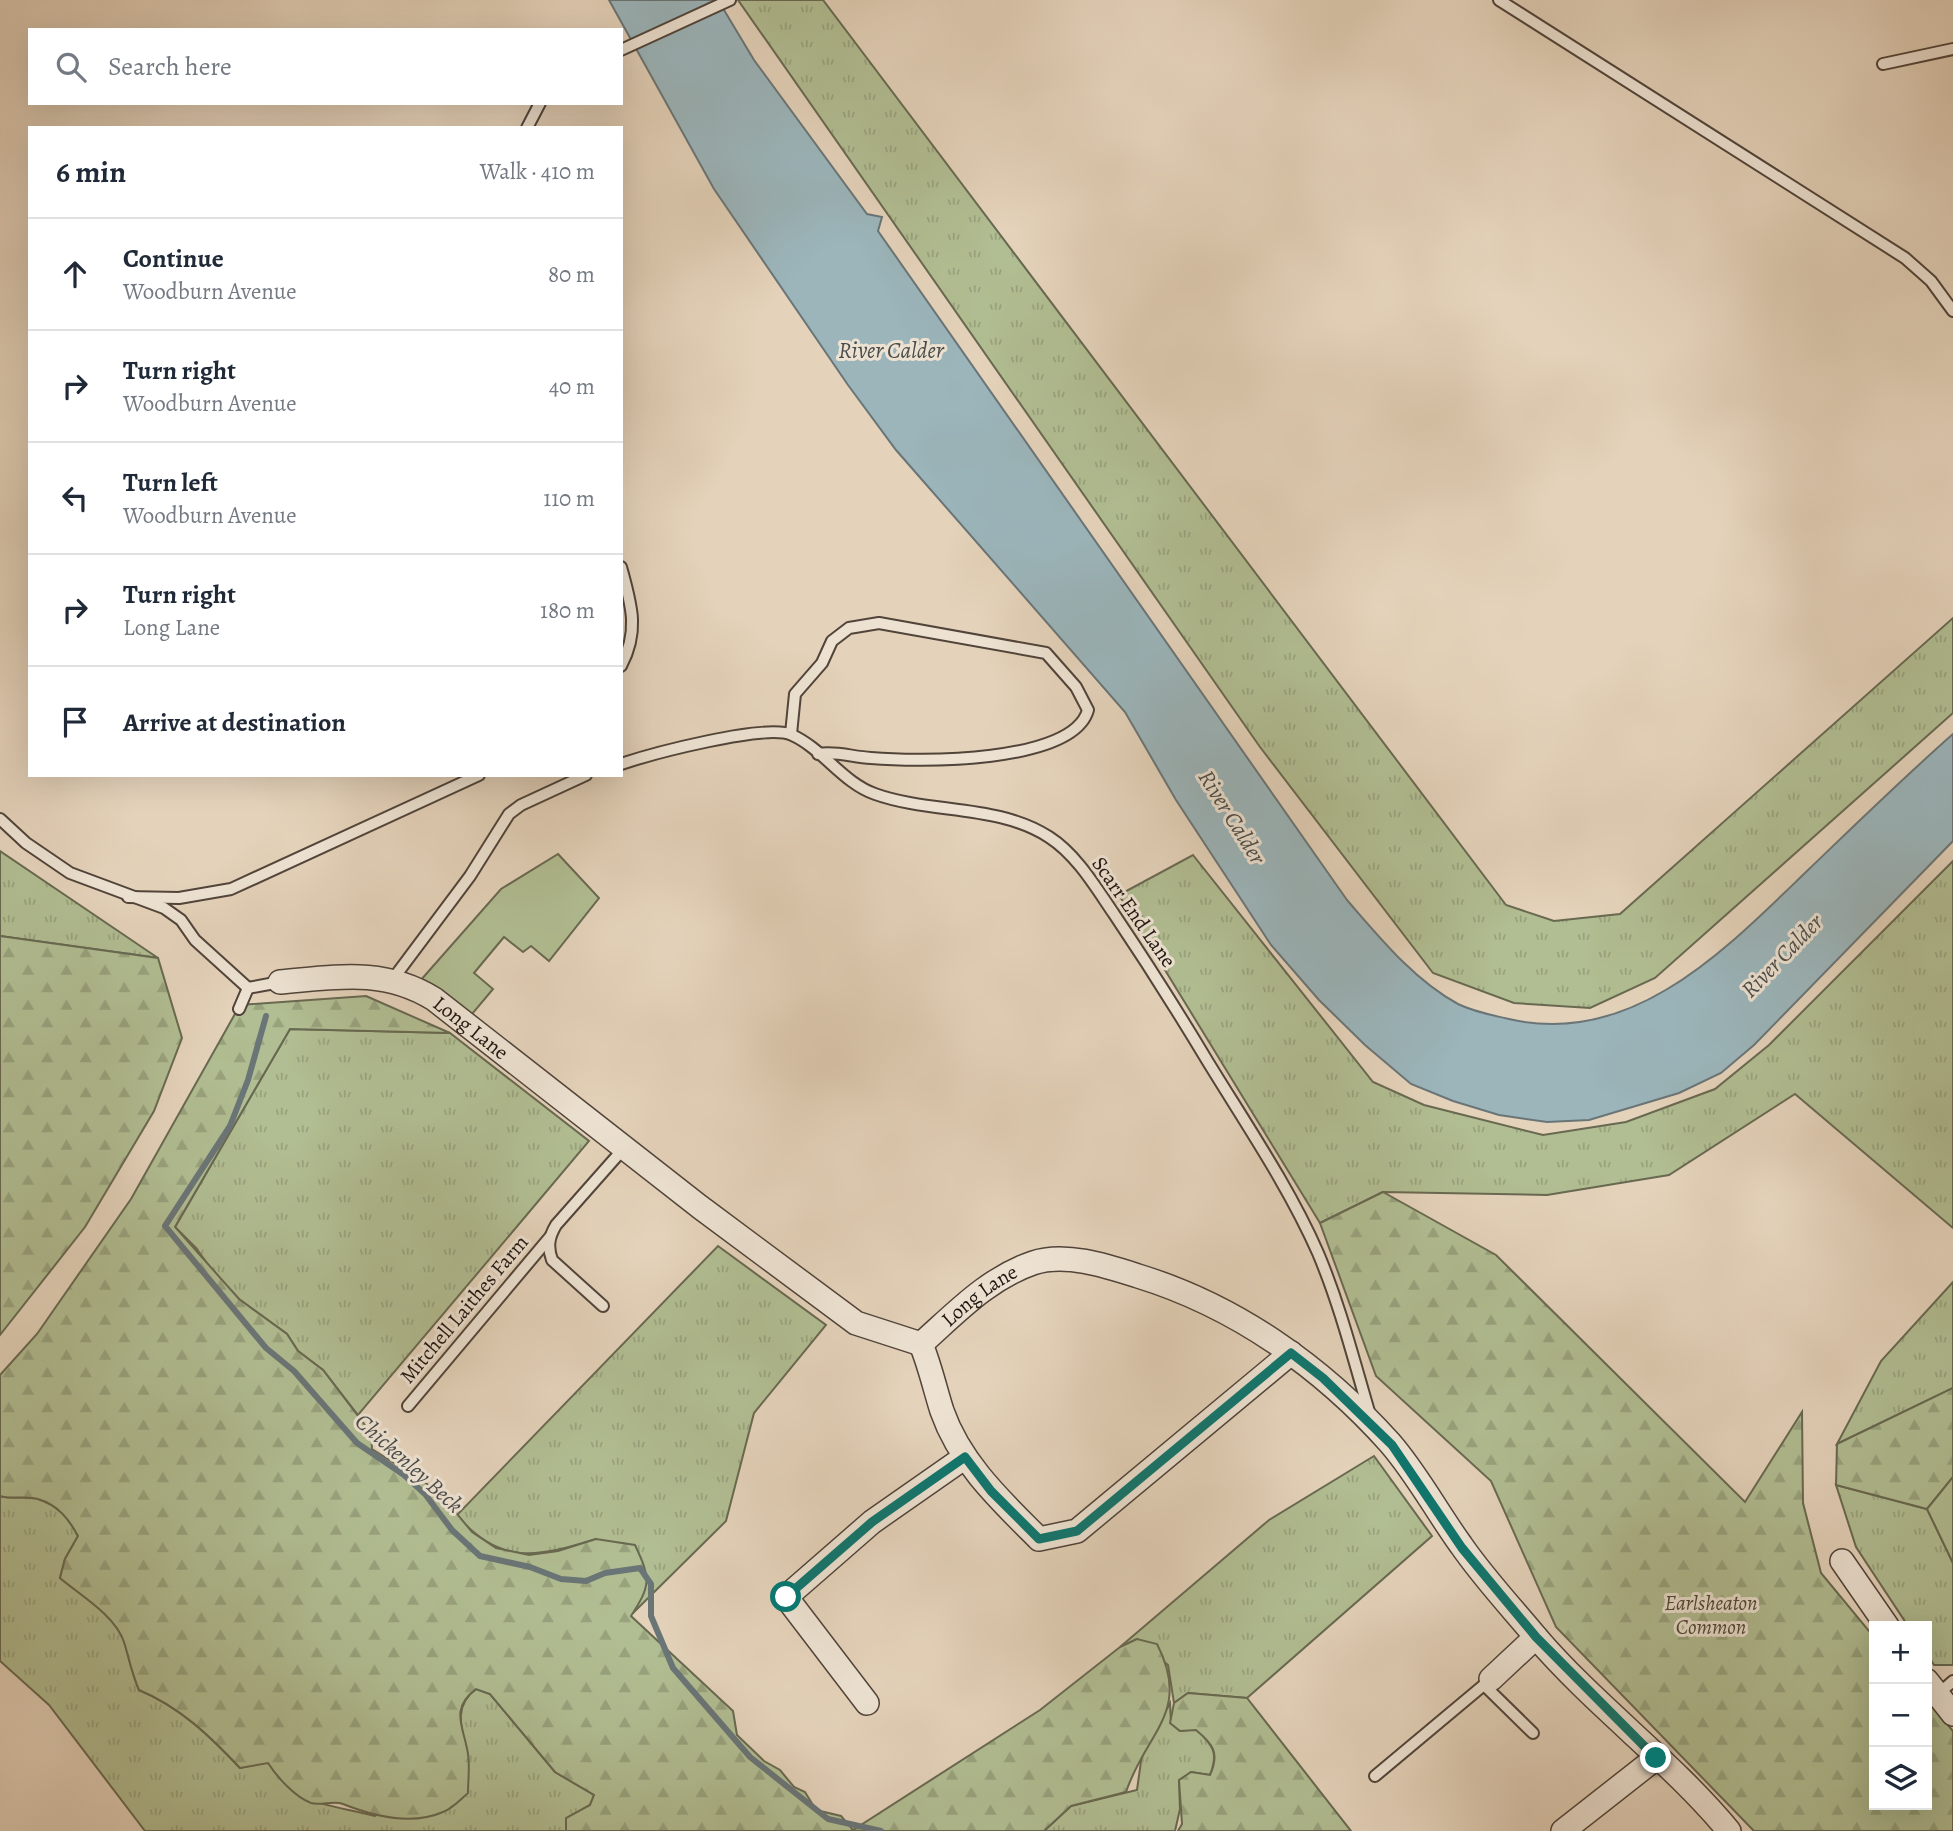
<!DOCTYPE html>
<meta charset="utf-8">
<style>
:root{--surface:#fff;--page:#f2f2f3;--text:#1f2937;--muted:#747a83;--line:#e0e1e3}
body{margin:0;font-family:Alegreya,serif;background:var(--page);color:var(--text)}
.controls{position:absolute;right:21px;bottom:21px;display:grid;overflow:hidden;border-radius:0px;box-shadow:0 7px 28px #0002}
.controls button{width:63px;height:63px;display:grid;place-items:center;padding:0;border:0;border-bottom:2px solid var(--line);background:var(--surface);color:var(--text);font:35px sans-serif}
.stop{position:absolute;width:21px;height:21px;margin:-16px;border:5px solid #0f766e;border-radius:50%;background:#fff}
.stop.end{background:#0f766e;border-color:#fff;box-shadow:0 2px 7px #0008}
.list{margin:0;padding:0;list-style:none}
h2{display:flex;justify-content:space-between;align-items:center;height:91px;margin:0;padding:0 28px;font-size:30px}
h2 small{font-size:23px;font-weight:400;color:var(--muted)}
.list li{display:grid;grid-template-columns:46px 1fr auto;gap:21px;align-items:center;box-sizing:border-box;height:112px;padding:0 28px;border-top:2px solid var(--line)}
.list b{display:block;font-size:26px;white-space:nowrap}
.list p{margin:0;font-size:23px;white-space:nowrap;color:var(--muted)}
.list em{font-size:23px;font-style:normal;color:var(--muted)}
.icon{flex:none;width:38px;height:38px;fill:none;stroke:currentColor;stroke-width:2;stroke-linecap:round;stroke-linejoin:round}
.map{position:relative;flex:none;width:1953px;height:1831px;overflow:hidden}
.search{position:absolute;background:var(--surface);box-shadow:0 7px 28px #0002;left:28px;top:28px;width:595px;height:77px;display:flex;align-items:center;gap:18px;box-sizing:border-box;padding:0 24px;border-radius:0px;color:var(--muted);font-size:26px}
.panel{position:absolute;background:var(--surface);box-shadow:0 7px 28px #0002;left:28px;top:126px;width:595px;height:651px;border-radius:0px}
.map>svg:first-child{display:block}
</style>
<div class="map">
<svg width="1953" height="1831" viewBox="0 0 1953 1831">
<defs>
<pattern id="grass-tufts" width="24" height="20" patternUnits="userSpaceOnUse" patternTransform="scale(1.75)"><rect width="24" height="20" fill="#b1bd92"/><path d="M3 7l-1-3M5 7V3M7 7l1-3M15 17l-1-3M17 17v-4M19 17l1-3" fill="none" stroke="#98a27d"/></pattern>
<pattern id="forest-firs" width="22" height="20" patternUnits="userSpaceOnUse" patternTransform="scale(1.75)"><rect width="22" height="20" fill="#b1bd92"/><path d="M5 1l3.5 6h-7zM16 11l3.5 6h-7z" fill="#98a27d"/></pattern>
</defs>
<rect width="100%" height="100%" fill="#e4d2ba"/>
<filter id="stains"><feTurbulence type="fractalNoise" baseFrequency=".00286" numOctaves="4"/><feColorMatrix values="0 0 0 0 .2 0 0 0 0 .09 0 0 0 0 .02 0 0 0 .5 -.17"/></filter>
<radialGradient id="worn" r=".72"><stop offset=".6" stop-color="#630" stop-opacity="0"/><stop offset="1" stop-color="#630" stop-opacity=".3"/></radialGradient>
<!-- grass -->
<g fill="url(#grass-tufts)" stroke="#686951" stroke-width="2">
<path d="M738,0h85l683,905 48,16 66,-7 333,-296v95l-298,265 -65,30 -76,-5 -81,-30 -173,-226z"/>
<path d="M0,851l158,107 -158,-22z"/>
<path d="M1193,855l180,227 51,23 119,30 83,-13 89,-33 54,-44 184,-184v367l-158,-134 -126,81 -122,20 -164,-3 -63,31 -201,-328z"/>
<path d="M290,1029l160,4 139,108 -231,274 -35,-45 -25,-19 -11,-17 -48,-35 -25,-26 -18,-25 -21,-21z"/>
<path d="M718,1246l108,79 -72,88 -28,108 -95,94 -35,-76c-57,18 -97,27 -139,-24z"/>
<path d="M1953,1282v106l-116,56 44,-83z"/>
<path d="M1374,1456l58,80 -185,162 -59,-5 -14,10 -6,-38 -31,-26 -17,8 149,-127z"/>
<path d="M1836,1485l91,24 26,54v102h-19l-7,-11v-28h-19l-52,-79z"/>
<path d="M0,1496c13,4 26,-1 38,3 20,6 31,20 40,37l-13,23 -5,19c20,17 55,37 64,63 5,17 8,33 15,49 41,17 71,46 101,78l28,-6c28,45 62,42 107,54l93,-61c-6,-25 -16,-48 8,-66l14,5 65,78 39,23 -4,10 -23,13 -1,13h-421l-96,-126 -49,-44z"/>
<path d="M1170,1703l1,20 9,8 16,-2c17,16 23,24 14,46l-19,-3 -12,9 1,28 -5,22h-131l27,-25 66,-16 5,-36z"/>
</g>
<!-- forest -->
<g fill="url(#forest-firs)" stroke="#686951" stroke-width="2">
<path d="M0,936l158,22 24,80 -28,73 -69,116 -85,108z"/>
<path d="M366,996l84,37 -160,-4 -115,198 64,72 48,35 11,17 25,19 48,63 1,16 66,42 34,41 24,16 33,7 29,-4 38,-12 39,6c16,34 16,40 -4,71l102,95 4,24 27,26 16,9 14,17 11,5 11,18 25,6 12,14 187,-120 80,-63 17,-8 20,5c35,68 -11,88 -31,148l-55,14 -27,25h-478v-13l24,-13 4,-10 -39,-23 -65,-78 -14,-5c-27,20 -12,38 -8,65 2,12 0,26 0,39 -7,6 -16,16 -25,19 -32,14 -70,4 -100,-8 -9,-4 -22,2 -32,-1 -16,-6 -34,-26 -43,-40l-28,5c-30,-32 -60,-61 -101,-78 -7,-16 -10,-32 -15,-48 -9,-27 -44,-47 -64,-64l5,-19 13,-23c-9,-17 -20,-31 -40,-37 -12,-4 -25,1 -38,-3v-121l37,-41 94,-135 109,-194z"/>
<path d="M1383,1192l113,63 249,247 57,-90 1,91 18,70 53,64v168h53v-105l26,31v100h-199l-198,-204 -65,-146 -115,-105 -56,-153z"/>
<path d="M1953,1388v89l-26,32 -91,-24 1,-41z"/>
<path d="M1188,1693l59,5 104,133h-173l4,-7 -3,-44 12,-8 19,3c10,-22 3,-31 -14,-45l-16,1 -10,-8 4,-20z"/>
</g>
<!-- green -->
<g fill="#b1bd92" stroke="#686951" stroke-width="2">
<path d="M558,854l41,44 -50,63 -18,-15 -8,6 -19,-15 -30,36 19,16 -26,31 -47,-39 81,-92z"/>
<path d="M1953,1477v86l-26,-54z"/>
</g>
<!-- water -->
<path fill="#9bb5bb" stroke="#6a7577" stroke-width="2" d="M609,0h109l36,60 113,154 15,3 -4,14 469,669c33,38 67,80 111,104 16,8 34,11 51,15 123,29 217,-70 298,-148 48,-46 96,-93 146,-137v107l-199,204 -33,28 -42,20 -90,27 -42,2 -48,-7 -46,-14 -42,-17 -46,-39 -46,-45 -48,-55 -95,-145 -51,-88 -229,-262 -48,-65 -134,-196z"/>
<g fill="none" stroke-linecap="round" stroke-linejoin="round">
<!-- stream -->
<path stroke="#6a7577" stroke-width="6" d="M266,1016l-18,64 -18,46 -65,100 101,122 28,23 63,72 47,32 21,19 27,36 28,26 50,11 31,12 25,2 19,-8 35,-5 11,16v32l22,52 77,89 78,62 53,12"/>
<!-- lane casing -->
<g stroke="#51443a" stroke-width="14">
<g id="lane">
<path d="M1499,0l406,258 26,23 22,30"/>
<path d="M621,50l109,-50"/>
<path d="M1883,64l70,-15"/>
<path d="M527,128l13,-25"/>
<path d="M621,567c10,37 19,63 0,99"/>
<path d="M791,734l4,-40 27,-31 10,-22 17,-13 30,-5 167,30 30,34 12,23c-15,54 -171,52 -217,48 -19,-1 -34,-7 -53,-4"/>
<path d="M621,764c30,-10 145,-41 171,-29 31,14 51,48 83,59 56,20 123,10 174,43 28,18 47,51 65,77 33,49 64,98 94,148 38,62 81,125 110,191 22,52 36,108 52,162"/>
<path d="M0,819l26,24 44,30 94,35 17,12 14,20 53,48"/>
<path d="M128,897l51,1 52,-9 248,-114"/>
<path d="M393,979l77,-103 39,-62 12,-9 65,-30"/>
<path d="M239,1009l9,-21 32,-6"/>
<path d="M603,1306l-51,-46c-5,-14 -3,-23 4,-35l69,-78"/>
<path d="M408,1406l142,-169"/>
<path d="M1484,1685l49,48"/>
<path d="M1937,1695l16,-14"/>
<path d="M1375,1776l116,-97"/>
</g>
</g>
<!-- street casing -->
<g stroke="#51443a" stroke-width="26">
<g id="street">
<path id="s1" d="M280,982c57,-5 104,-14 154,17l266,208 156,116 65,21c35,-31 66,-65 112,-81 32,-11 74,3 105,13 98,30 184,91 252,167 27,31 47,69 71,102 22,32 50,62 75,92 59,69 135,124 193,194"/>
<path d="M921,1344c9,22 14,45 21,67 18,52 59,90 97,128l38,-8 214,-178"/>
<path d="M1842,1561l45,65"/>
<path d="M1491,1679l45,-42"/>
<path d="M1927,1681l26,33"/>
<path d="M867,1703l-81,-106 86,-75 93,-65"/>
<path d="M1563,1831l93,-73"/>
</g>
</g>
<!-- lane -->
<use href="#lane" stroke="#ede2d2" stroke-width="10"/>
<!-- street -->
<use href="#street" stroke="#ede2d2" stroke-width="23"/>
</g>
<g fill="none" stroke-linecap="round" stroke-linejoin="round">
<!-- route -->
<path stroke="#0f766e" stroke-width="9" d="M786,1597l86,-75 93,-65 26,34 48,48 38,-8 214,-178 32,25 69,67 70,103 74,89 120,121"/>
</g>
<g text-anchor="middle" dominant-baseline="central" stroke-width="6" stroke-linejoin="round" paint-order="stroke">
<!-- street labels -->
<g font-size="21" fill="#201510" stroke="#ede2d2">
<text transform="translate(1134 912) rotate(55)">Scarr End Lane</text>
<text stroke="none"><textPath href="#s1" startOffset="205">Long Lane</textPath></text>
<text stroke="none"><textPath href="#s1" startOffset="835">Long Lane</textPath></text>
<text transform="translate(464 1309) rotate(-50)">Mitchell Laithes Farm</text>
</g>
<!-- park labels -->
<g font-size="21" font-style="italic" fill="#4c4737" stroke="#ede2d2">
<text x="1711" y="1603">Earlsheaton<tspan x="1711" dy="24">Common</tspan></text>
</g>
<!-- water labels -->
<g font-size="23" font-style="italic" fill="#4b4d4c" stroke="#ede2d2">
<text x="891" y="350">River Calder</text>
<text transform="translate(1232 817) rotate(58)">River Calder</text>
<text transform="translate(1782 956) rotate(-46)">River Calder</text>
<text transform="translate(409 1463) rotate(42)">Chickenley Beck</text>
</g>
</g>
<rect width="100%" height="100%" filter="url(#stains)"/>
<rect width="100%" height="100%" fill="url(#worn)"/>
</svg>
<div class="controls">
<button>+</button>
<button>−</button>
<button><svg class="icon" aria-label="layers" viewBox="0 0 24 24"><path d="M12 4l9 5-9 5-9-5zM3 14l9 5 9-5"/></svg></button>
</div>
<div class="stop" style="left:786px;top:1597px"></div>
<div class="stop end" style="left:1656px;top:1758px"></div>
<div class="search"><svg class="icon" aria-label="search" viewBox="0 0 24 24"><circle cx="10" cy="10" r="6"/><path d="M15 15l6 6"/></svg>Search here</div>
<section class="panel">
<h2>6 min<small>Walk · 410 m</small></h2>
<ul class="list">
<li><svg class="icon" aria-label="ahead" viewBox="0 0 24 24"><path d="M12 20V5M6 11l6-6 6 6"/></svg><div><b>Continue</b><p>Woodburn Avenue</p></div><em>80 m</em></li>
<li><svg class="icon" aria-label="right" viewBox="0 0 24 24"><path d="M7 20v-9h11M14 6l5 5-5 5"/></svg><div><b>Turn right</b><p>Woodburn Avenue</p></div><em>40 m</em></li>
<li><svg class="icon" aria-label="left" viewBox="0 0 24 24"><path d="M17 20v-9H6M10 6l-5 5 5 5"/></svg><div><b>Turn left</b><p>Woodburn Avenue</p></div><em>110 m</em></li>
<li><svg class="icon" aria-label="right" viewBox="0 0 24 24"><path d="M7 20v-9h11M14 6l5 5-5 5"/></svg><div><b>Turn right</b><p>Long Lane</p></div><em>180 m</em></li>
<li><svg class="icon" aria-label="arrive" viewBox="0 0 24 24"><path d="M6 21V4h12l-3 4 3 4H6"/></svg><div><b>Arrive at destination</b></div></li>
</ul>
</section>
</div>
